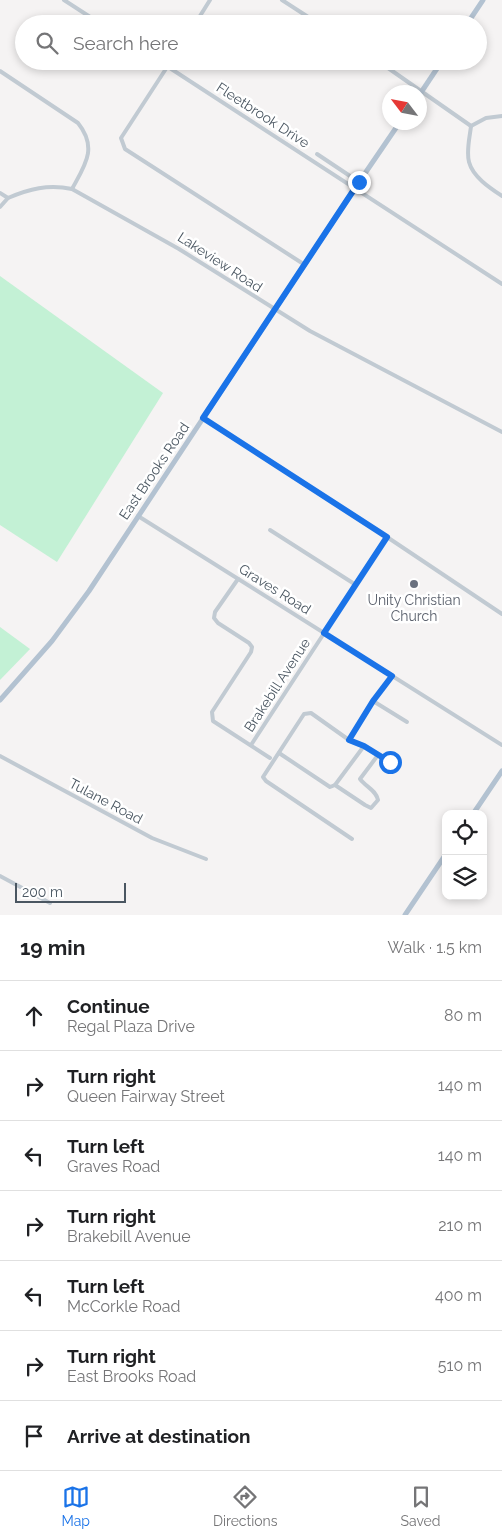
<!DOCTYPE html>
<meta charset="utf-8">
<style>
:root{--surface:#fff;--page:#f2f2f2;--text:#202124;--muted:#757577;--line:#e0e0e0;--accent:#1a73e8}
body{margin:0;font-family:Raleway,sans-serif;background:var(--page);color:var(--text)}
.controls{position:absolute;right:15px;bottom:15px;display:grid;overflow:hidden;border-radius:10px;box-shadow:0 2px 8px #0003}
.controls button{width:45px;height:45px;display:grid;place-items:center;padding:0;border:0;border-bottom:1px solid var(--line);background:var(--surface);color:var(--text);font:25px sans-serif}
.compass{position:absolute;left:382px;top:85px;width:45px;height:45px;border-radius:50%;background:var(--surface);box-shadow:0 2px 8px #0003;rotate:302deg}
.scale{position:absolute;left:15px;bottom:12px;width:111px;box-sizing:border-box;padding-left:5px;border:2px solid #4a5661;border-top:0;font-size:14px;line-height:18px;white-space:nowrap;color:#4a5661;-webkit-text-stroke:4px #fff;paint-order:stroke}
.stop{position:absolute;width:15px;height:15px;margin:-11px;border:4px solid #1a73e8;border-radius:50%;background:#fff}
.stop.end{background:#1a73e8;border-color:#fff;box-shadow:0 1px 5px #0008}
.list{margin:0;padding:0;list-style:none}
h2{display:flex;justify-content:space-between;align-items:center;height:65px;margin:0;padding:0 20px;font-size:21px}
h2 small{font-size:16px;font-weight:400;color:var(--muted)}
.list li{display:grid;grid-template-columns:32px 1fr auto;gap:15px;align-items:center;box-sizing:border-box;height:70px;padding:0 20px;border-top:1px solid var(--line)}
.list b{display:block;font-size:19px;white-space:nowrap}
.list p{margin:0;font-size:16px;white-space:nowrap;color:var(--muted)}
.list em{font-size:16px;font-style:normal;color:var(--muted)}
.icon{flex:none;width:28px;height:28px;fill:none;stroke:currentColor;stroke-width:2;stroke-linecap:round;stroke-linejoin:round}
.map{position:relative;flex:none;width:502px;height:915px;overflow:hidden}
.search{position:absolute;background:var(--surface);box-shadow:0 2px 8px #0003;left:15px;right:15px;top:15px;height:55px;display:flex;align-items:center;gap:12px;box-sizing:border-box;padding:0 18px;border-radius:28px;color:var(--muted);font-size:19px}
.sheet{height:555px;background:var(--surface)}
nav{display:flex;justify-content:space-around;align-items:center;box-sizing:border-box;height:70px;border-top:1px solid var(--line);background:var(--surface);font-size:14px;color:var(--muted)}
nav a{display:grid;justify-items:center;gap:2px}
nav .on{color:var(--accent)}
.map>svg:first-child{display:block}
</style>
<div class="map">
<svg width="502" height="915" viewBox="0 0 502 915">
<rect width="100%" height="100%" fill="#f5f3f3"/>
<!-- green -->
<g fill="#c3f1d5">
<path d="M0,276l163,117 -106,169 -57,-37z"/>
<path d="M0,627l30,22 -30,31z"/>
</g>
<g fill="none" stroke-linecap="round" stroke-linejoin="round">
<!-- minor -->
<g stroke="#c1cad2" stroke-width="4">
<path d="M64,0l37,24"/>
<path d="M282,0l37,24"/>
<path d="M195,24l15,-24"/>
<path d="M159,61l343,223"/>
<path d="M171,61l-50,77 4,11 180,116"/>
<path d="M378,61l93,65"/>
<path d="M0,71l78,52c20,25 7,42 -6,66"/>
<path d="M471,126c-1,10 -5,25 -2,36 4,15 21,26 33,34"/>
<path d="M471,126l15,-8 16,-2"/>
<path d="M317,154l42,28"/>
<path d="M0,193l8,5c21,-9 40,-14 64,-9l107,60 131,82 192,101"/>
<path d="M0,207l8,-9"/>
<path d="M203,418l184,119 115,77"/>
<path d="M138,516l364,229"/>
<path d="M270,530l86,55"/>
<path d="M238,579l-23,33 -1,6 4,5 31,20 3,4 -1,5 -39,60 1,9 57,37"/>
<path d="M373,701l34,21"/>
<path d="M349,740l24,-39 19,-25"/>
<path d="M251,745l136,-208"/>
<path d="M279,753l51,34 5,-2 30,20 6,3 7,-8c-2,-10 -12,-13 -18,-21l18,-24"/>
<path d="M0,756l152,82 54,21"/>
<path d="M335,785l29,-39"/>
<path d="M352,839l-86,-58 -3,-4 41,-63 7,-1 38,27 15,6 26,16"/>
<path d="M0,876l50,27"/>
</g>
<!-- major -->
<g stroke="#b3c2d1" stroke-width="5">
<path d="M467,24l16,-24"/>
<path d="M420,94l22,-33"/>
<path d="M0,700l52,-59 37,-50 266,-403 45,-66"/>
<path d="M473,814l29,-43"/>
<path d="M405,915l41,-61"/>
</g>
</g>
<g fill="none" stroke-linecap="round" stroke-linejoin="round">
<!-- route -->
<path stroke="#1a73e8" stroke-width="6" d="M359,182l-156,236 184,119 -63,96 68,43 -19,25 -24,39 15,6 26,16"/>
</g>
<!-- markers -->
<circle fill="#6b7280" stroke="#fff" stroke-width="2" cx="414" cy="584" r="5"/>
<g text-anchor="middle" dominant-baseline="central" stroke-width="5" stroke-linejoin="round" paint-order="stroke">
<!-- street labels -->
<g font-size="14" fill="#4a5661" stroke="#fff">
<text transform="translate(263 115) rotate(33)">Fleetbrook Drive</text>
<text transform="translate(220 262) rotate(33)">Lakeview Road</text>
<text transform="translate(154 471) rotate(-56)">East Brooks Road</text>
<text transform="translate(275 589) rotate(32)">Graves Road</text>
<text transform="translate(277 685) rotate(-57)">Brakebill Avenue</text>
<text transform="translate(106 801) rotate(28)">Tulane Road</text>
</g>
<!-- worship labels -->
<g font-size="14" fill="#5b616d" stroke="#fff">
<text x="414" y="600">Unity Christian<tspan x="414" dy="16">Church</tspan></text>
</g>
</g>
</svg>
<div class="controls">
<button><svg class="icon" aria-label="locate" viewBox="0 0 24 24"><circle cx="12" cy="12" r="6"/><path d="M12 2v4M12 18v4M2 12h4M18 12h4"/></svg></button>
<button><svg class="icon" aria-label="layers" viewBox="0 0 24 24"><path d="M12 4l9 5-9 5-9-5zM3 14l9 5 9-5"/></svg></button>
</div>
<svg class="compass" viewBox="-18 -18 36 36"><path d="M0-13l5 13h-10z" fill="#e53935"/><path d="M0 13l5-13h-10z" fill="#757577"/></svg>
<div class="scale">200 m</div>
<div class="stop" style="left:390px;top:762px"></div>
<div class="stop end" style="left:359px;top:182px"></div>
<div class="search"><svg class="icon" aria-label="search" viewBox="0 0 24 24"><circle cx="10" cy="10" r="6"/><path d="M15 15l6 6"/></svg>Search here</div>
</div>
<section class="sheet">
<h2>19 min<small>Walk · 1.5 km</small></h2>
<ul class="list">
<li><svg class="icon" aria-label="ahead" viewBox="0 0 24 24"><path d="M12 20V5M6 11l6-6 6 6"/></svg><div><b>Continue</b><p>Regal Plaza Drive</p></div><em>80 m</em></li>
<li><svg class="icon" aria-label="right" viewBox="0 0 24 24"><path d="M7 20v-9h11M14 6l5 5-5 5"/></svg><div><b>Turn right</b><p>Queen Fairway Street</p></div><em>140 m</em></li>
<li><svg class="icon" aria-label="left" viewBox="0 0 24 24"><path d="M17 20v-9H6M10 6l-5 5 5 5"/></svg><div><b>Turn left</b><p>Graves Road</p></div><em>140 m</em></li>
<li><svg class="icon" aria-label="right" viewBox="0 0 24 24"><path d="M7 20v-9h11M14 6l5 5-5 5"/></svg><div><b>Turn right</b><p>Brakebill Avenue</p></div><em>210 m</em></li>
<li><svg class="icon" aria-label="left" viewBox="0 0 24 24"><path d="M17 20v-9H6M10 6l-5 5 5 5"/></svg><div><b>Turn left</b><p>McCorkle Road</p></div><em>400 m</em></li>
<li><svg class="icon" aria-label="right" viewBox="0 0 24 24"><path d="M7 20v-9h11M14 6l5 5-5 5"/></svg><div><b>Turn right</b><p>East Brooks Road</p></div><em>510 m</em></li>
<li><svg class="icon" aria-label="arrive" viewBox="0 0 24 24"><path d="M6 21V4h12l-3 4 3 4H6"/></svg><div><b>Arrive at destination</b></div></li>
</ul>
</section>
<nav>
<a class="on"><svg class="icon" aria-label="map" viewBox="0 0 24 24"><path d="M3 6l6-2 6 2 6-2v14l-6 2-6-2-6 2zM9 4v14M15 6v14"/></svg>Map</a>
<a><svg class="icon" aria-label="directions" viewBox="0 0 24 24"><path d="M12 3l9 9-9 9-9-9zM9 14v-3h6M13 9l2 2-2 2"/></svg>Directions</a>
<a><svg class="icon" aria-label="saved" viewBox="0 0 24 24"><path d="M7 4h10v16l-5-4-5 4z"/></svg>Saved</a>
</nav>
